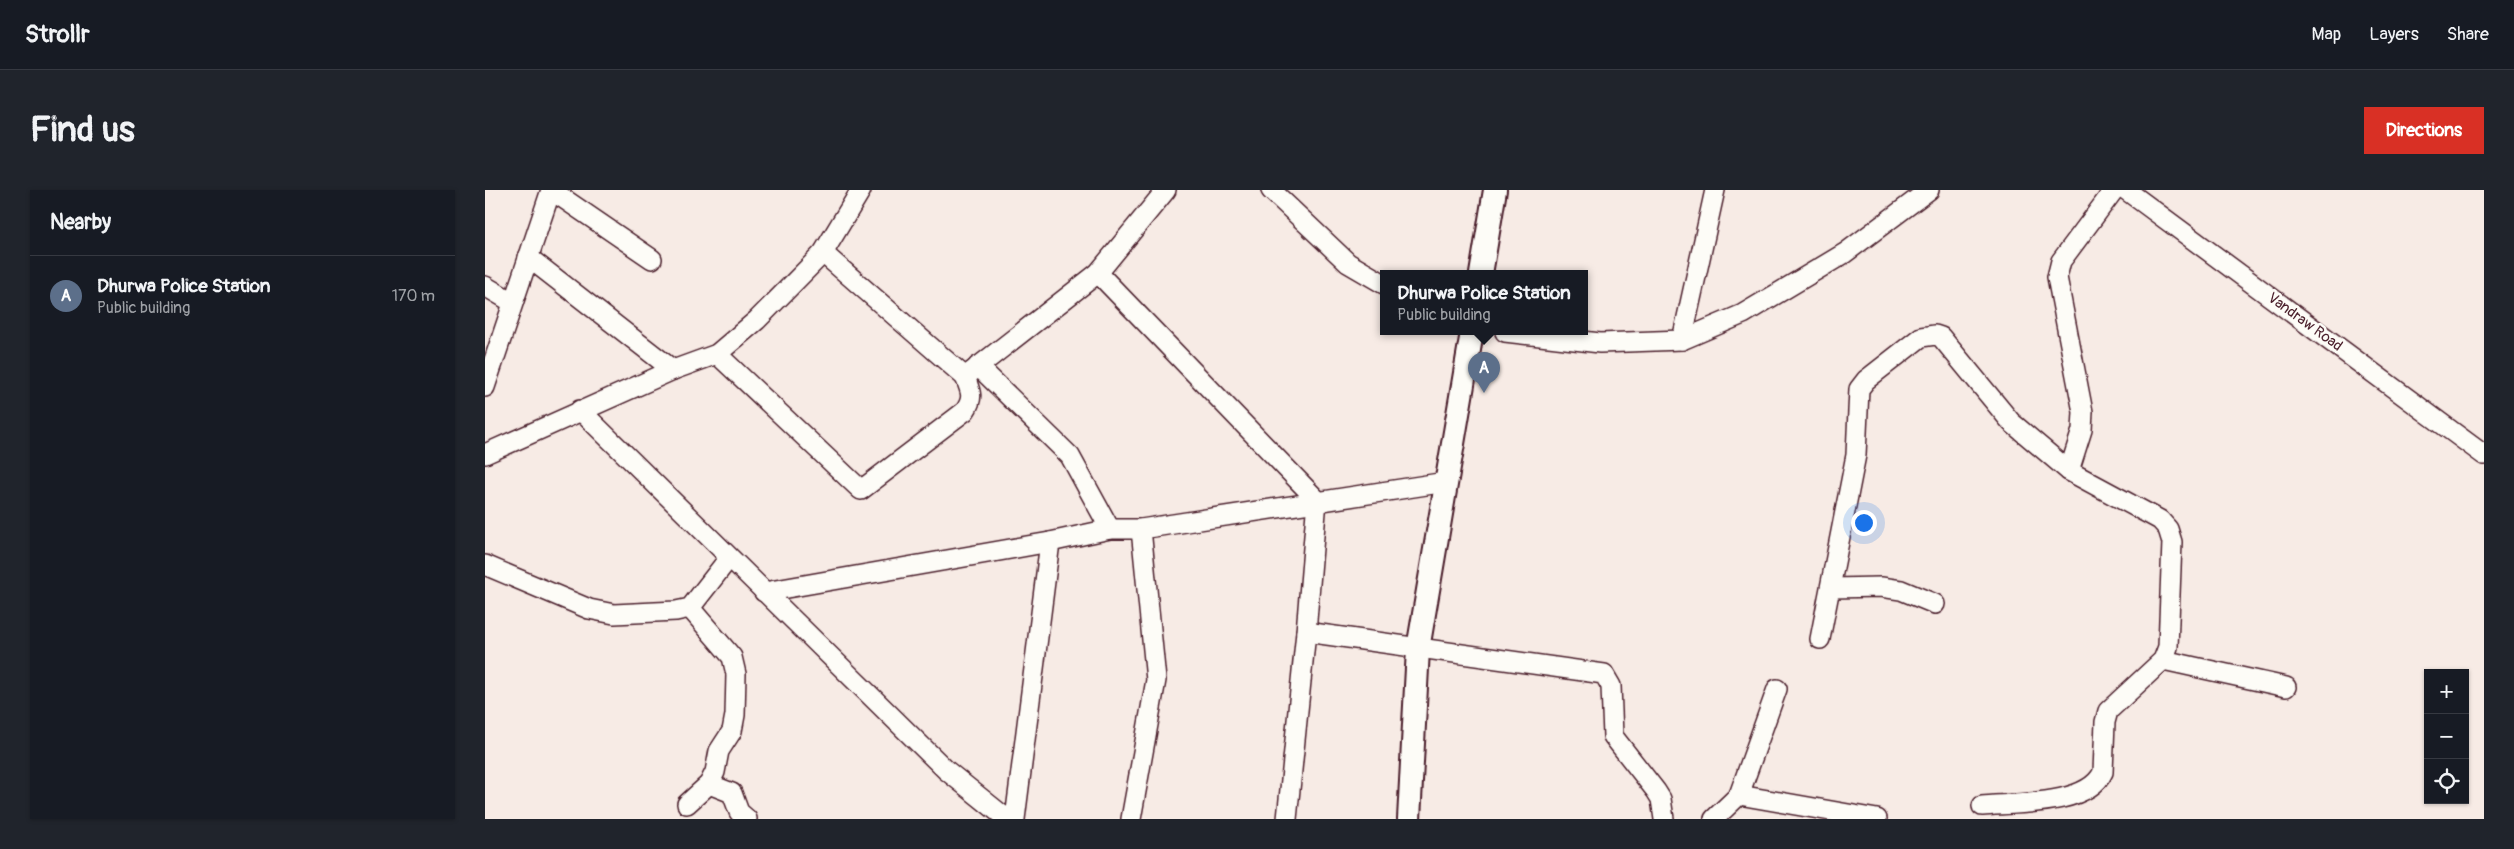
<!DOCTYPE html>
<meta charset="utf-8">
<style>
:root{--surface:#171b24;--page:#20242c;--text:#f1f3f6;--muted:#9ea1a6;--line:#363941;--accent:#d93025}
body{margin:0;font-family:Pangolin,sans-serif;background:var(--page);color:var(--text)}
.controls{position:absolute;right:15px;bottom:15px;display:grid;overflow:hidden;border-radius:0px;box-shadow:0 1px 4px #0004}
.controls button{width:45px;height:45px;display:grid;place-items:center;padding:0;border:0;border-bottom:1px solid var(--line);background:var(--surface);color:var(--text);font:25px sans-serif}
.you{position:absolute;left:1378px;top:332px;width:18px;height:18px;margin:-12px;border:4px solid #fff;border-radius:50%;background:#1a73e8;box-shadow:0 0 0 8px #1a73e833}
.badge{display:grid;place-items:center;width:32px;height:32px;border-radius:50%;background:var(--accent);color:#fff;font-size:16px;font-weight:700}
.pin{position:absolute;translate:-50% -41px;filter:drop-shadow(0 1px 2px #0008)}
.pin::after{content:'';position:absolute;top:26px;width:18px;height:15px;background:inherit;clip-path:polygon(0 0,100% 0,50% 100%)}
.popup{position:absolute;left:895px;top:80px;width:208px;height:65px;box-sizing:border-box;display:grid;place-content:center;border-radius:0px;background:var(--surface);filter:drop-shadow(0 1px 4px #0005);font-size:16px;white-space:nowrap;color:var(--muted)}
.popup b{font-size:19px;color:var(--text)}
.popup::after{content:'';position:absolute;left:50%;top:100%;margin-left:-10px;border:10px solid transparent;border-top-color:var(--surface)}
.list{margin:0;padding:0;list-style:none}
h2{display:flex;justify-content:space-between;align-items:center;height:65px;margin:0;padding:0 20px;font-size:21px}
h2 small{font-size:16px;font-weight:400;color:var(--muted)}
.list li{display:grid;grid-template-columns:32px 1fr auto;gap:15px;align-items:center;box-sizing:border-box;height:80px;padding:0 20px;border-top:1px solid var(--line)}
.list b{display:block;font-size:19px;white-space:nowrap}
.list p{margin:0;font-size:16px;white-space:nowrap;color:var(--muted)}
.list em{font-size:16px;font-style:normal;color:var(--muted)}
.icon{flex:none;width:28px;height:28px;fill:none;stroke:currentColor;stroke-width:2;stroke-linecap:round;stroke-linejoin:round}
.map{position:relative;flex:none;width:1999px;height:629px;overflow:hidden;border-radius:0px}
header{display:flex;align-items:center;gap:30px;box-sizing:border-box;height:70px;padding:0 25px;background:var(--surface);border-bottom:1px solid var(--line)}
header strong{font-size:24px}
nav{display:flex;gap:28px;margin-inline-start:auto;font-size:18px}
.intro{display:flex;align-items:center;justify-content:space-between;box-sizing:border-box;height:120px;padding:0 30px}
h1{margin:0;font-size:35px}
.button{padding:12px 22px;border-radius:0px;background:var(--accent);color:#fff;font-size:18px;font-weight:700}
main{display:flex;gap:30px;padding:0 30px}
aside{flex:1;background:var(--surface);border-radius:0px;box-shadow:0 1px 4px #0004}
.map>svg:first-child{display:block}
</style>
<header>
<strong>Strollr</strong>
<nav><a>Map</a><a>Layers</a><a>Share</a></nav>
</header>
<div class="intro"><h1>Find us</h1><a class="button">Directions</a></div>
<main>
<aside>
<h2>Nearby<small></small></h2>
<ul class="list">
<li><span class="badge" style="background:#5c6f8a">A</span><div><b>Dhurwa Police Station</b><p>Public building</p></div><em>170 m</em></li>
</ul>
</aside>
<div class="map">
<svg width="1999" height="629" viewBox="0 0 1999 629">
<rect width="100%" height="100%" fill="#f7ebe5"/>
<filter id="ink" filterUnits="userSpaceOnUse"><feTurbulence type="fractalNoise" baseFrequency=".02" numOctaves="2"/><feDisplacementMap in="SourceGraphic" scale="10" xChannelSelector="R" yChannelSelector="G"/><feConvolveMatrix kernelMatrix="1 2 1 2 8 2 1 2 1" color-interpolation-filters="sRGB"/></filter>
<g filter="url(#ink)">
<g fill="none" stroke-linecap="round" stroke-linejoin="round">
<!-- minor casing -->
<g stroke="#4a1f2b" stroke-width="22">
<g id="minor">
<path d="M786,0l77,73 36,21"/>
<path d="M1641,0l358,265"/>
<path d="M338,63l142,124 133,-104 68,-83"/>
<path d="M43,67l145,113"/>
<path d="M613,83l219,227 -11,132 -19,187"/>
<path d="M0,96l27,16"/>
<path d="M1020,142l95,11 82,-3 61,-26 102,-61 84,-63"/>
<path d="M1197,150l33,-150"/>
<path d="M232,164l144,136 104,-79c9,-13 6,-19 0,-34"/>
<path d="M493,176l92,90 40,73"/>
<path d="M0,197l66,-197 101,69"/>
<path d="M95,220l366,360 61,49"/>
<path d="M0,264l188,-84 44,-16 40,-34 66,-67 38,-63"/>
<path d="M1584,281l13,-41 1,-18 -26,-135 4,-16 53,-71"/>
<path d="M0,375l104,44 25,5 62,-3 14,-3 39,-50"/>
<path d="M1347,398l49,-1 20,3 34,14"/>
<path d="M279,402l286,-50 60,-13h31l305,-47"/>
<path d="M821,442l298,42 7,12 2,50 43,55 5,8 3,20"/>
<path d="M1335,449l36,-184 3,-66 7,-9 55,-43 14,-2 6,2 70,85 58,49 91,49 8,9 4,13 -4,105 -5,13 -55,51 -3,11 -2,50c-15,34 -89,31 -121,34"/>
<path d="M1678,470l123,27"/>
<path d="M224,594l23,9 7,19 8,7"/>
<path d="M1254,605l138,24"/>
<path d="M202,614l22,-20 6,-12 4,-21 13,-20 3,-16 1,-41 -4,-17 -42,-49"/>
<path d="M530,629l35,-277"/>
<path d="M646,629l25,-139 -15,-151"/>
<path d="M1229,629l25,-24 38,-106"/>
</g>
</g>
<!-- tertiary casing -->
<g stroke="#4a1f2b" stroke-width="26">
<g id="tertiary">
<path d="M996,84l14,-84"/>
<path d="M924,629l9,-170 54,-317"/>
</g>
</g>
<!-- minor -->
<use href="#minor" stroke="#fdfcf7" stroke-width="19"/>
<!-- tertiary -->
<use href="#tertiary" stroke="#fdfcf7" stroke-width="22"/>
</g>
</g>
<g text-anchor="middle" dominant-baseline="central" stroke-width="5" stroke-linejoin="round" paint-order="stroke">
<!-- street labels -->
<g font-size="15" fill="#4a1f2b" stroke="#fdfcf7">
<text transform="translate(1820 132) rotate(36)">Vandraw Road</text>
</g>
</g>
</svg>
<div class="controls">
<button>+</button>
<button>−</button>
<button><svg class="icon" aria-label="locate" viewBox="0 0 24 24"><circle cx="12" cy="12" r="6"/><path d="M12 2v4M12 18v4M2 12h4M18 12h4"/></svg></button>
</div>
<div class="you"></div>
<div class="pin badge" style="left:999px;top:203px;background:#5c6f8a">A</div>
<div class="popup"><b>Dhurwa Police Station</b>Public building</div>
</div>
</main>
